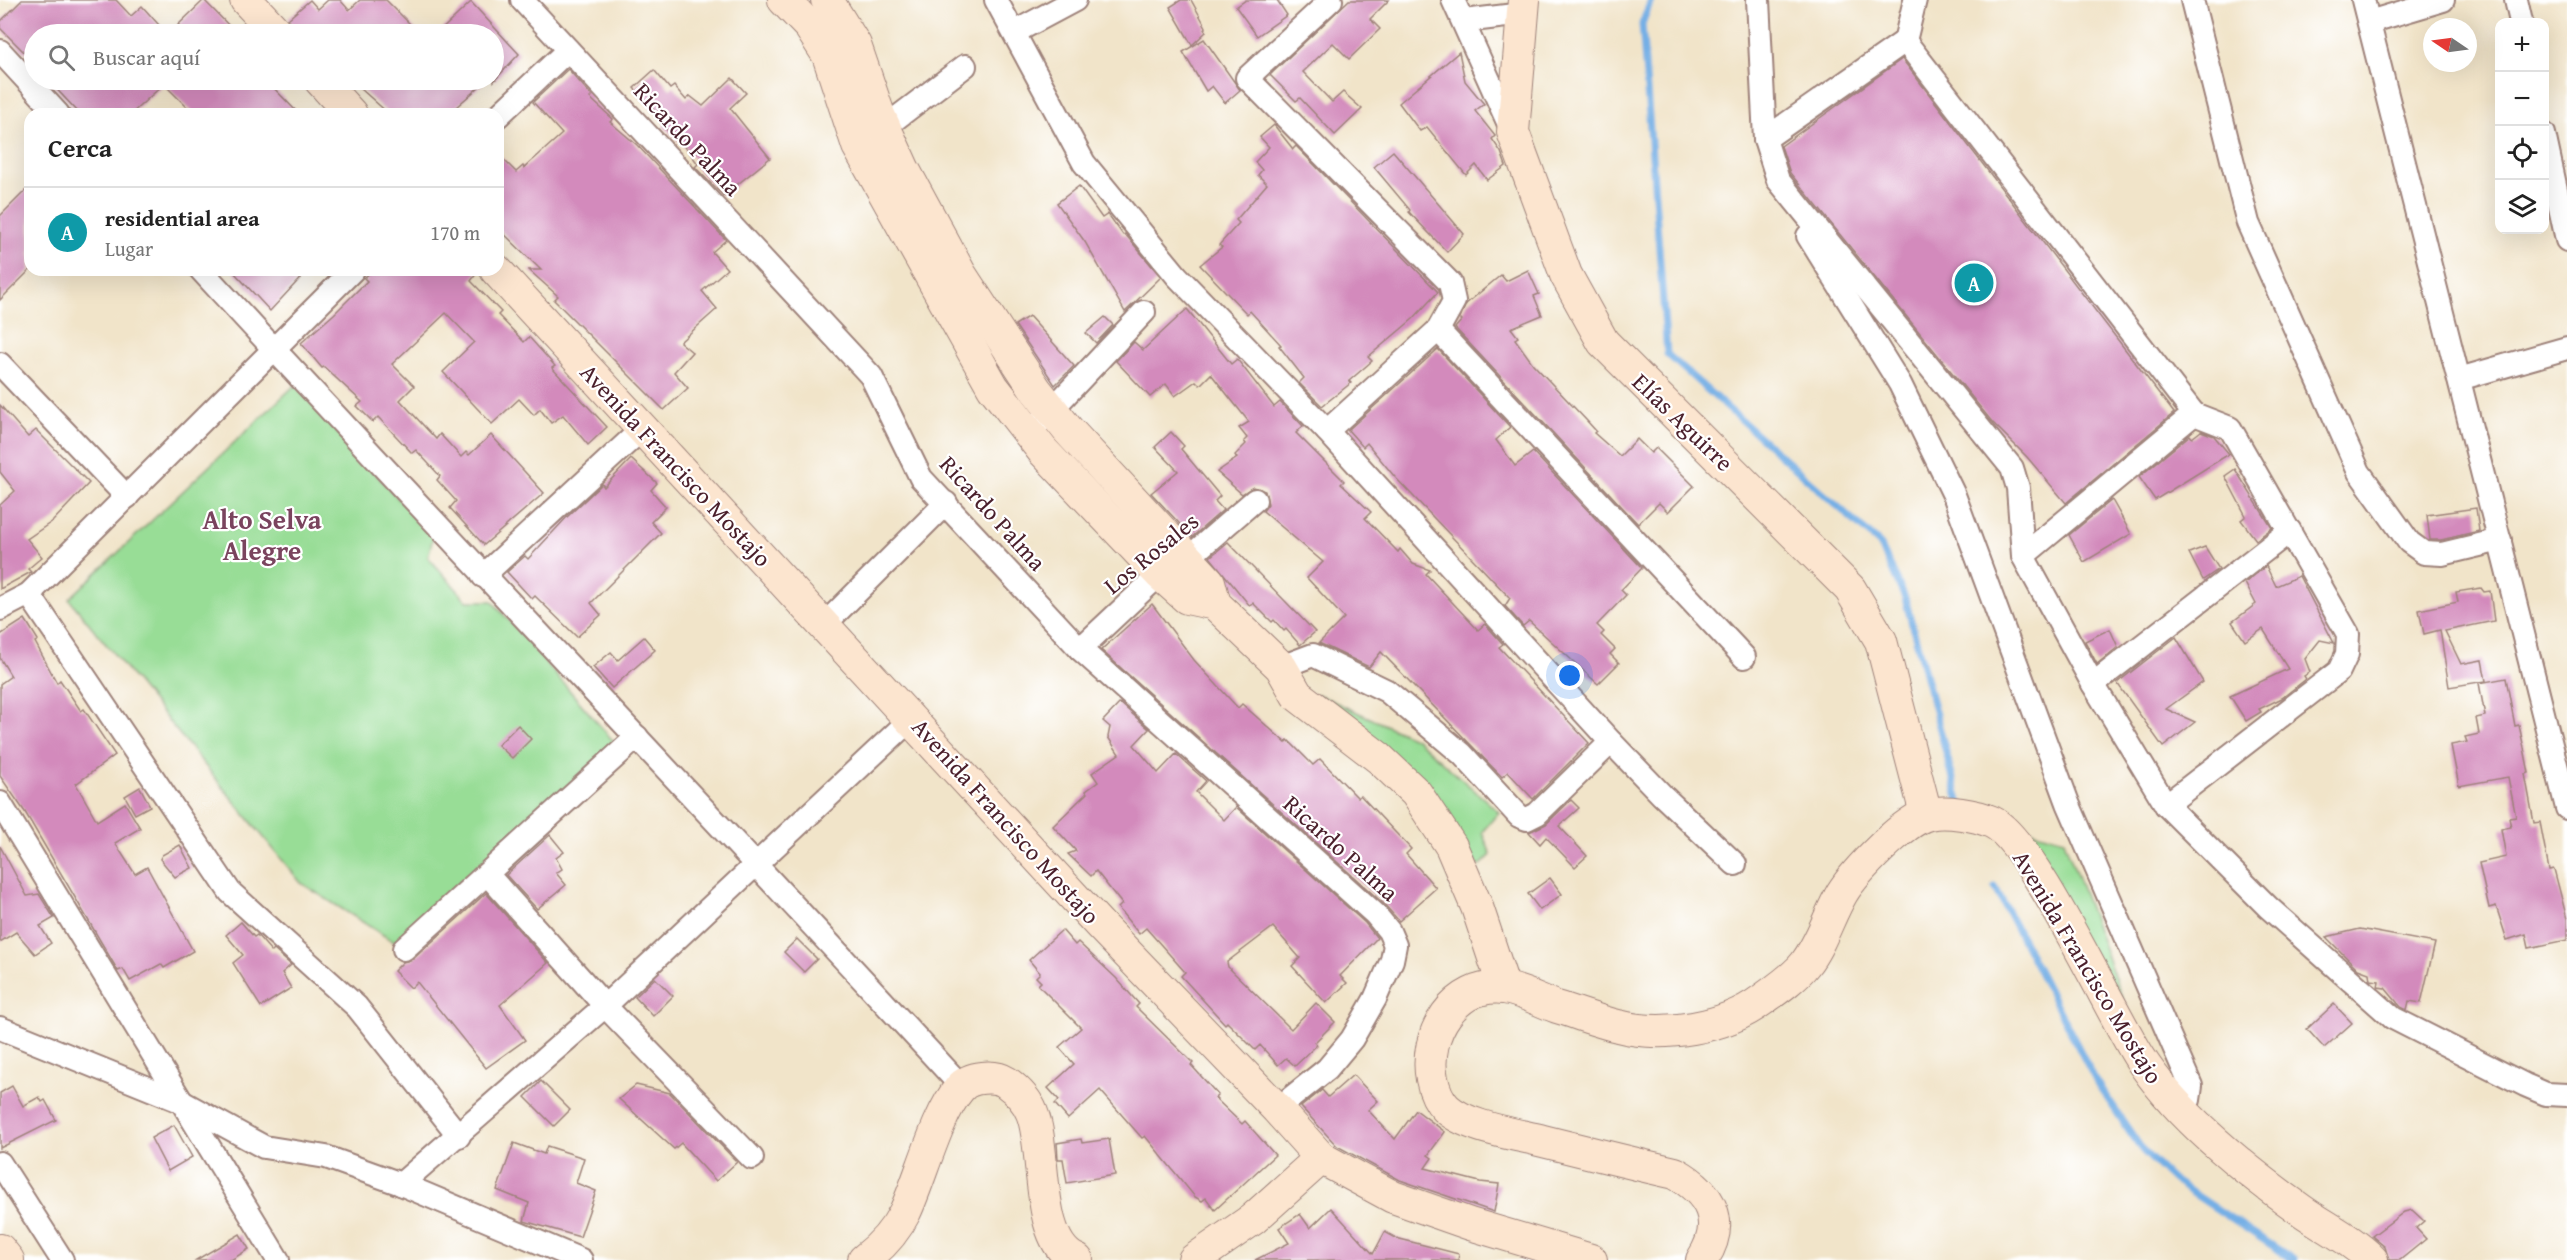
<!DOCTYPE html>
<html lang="es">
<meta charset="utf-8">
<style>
:root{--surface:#fff;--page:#f6f6f6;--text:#222;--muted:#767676;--line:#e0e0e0;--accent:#d93025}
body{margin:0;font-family:"Gentium Book Plus",serif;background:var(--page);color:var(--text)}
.controls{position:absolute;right:18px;top:18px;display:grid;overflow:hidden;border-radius:12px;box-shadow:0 6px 24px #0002}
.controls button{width:54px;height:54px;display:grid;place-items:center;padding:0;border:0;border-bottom:2px solid var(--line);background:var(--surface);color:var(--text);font:30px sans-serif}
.compass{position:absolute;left:2423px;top:18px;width:54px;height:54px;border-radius:50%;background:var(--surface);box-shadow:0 6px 24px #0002;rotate:283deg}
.you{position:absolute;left:1570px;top:676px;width:21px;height:21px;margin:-15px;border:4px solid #fff;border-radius:50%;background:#1a73e8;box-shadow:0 0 0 9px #1a73e833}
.badge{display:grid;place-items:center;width:39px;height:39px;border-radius:50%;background:var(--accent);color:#fff;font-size:20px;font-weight:700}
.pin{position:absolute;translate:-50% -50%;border:3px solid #fff;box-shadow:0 2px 6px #0006}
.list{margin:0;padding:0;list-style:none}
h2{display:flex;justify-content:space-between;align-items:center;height:78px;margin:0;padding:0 24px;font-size:26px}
h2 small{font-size:20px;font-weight:400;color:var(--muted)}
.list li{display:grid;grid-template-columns:39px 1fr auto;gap:18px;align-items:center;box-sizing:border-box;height:90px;padding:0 24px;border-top:2px solid var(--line)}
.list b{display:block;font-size:22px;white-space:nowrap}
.list p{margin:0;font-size:20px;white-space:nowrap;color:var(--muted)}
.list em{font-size:20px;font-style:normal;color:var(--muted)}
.icon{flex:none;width:33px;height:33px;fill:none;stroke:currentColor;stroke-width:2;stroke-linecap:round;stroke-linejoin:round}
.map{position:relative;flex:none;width:2567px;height:1260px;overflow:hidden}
.search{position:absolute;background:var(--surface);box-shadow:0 6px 24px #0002;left:24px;top:24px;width:480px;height:66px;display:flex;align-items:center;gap:15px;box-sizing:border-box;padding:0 21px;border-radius:33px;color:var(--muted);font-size:22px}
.panel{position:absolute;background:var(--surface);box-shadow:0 6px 24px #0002;left:24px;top:108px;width:480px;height:168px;border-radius:18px}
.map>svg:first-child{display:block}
</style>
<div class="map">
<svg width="2567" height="1260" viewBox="0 0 2567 1260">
<rect width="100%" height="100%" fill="#fff"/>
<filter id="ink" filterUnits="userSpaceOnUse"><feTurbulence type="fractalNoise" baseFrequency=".0167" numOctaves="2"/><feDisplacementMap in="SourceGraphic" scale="12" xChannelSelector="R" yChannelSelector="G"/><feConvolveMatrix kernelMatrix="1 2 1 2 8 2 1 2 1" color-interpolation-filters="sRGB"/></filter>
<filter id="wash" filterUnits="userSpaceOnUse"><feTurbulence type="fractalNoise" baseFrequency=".008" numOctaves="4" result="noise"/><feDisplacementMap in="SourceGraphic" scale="24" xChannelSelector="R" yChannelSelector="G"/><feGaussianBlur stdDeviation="1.35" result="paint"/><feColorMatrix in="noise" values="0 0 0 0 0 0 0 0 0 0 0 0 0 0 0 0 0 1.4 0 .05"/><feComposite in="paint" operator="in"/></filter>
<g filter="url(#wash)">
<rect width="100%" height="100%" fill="#f1e4c9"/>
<!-- green -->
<g fill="#98dd96" stroke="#717e60" stroke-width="1.5">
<path d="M295,385l138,152 -5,20 39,44h25l123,142 -221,199 -93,-59 -232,-284z"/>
<path d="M1317,694l99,45 83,73 -17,20 9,23 -12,12 -59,-72z"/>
<path d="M2019,827l45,13 74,201z"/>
</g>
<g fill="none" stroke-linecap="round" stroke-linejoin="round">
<!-- stream -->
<g stroke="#74afe5" stroke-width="7">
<path d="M1651,0l-9,24 25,330 213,190 25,54 55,207"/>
<path d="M1995,887l102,196 46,68 30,29 121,80"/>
</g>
</g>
<g id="blocks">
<!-- building -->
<g fill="#d38abc">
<path d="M22,0h94l15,16 11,-10 25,28h-133v10l-9,9 -25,-25v-6z"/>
<path d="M204,0l33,34h-50l-9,-9z"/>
<path d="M310,0l8,9 10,-9h12l9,10 11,-10h26l34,34h-120l-12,-15z"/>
<path d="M1181,0h10l15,27 -2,2 2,3 -14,13 -22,-38z"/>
<path d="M1246,0h31l10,15 -30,21 -21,-29z"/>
<path d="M1349,0h40l-19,19 10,10 -31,30 -16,-16 -30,29 29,30 11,-10 19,17 -27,26 -35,-37 -4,3 -26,-26z"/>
<path d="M471,2l48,52 -25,27v-47h-57z"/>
<path d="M1204,39l36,51 -15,13 -13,-17 -6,5 -23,-39z"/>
<path d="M1459,52l6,29 19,23 -9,7 20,25 -3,3 9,13 5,14 -19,14 -11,-15 -10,10 -39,-48 -7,4 -21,-28z"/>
<path d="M1902,59l272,354 -108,90 -39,-46 -34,-34 -203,-250 -9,-27z"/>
<path d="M568,69l24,27 -2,2 23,21 -3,3 27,23 89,95 -14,12 15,17 -25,22 15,18 -37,33 12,10 -18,20 14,16 -24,22 -110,-110 4,-4 -29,-26h12l-43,-42v-74l18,18 7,-6 1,2 38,-34 -29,-32z"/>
<path d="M654,70l16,19 4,-3 12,14 4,-4 13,10 29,-28 14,15 -16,15 40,50 -47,38 -28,-29 3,-3 -11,-15 -24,-23 3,-3 -32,-35z"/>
<path d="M48,80h218l33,34h-105l-30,-30 -33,30h-51z"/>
<path d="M351,80h136l-39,34h-59z"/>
<path d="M1274,125l19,24 3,-3 142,146 -25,27 -45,38 4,4 -23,20 2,2 -29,23 -23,-23 5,-5 -25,-32 2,-1 -31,-34 -3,3 -47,-49 22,-18 -3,-2 20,-22 -3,-3 31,-36 -9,-9 4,-5 -7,-8 14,-15 -9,-10z"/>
<path d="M1393,151l71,83 -17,18 -38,-40 1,-2 -36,-43z"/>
<path d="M30,186v84l-30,30v-84z"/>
<path d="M1079,186l23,32 6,-4 15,21 2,-1 36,43 -36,35 -40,-70 -28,-39z"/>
<path d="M232,270h76l-38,41z"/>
<path d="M373,270h106l-8,11 30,31 -3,3 26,27 5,-5 26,29 -3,2 55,59 -19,18 -25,-30 -12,8 -11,-14 -6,6 -15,-16 -27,25 -49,-52 31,-30 -28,-29 -54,51 22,22 -14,14 36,39 4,-5 21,23 5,-5 3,3 22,-20 53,58 -60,52 -34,-37 6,-7 -19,-21 3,-4 -24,-26 -4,3 -34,-36 -5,5 -16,-16 5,-4 -38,-35 -2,1 -21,-25 33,-29 33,-33 -3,-3z"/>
<path d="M1528,270l11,24 -5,2 8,19 -31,13 7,9 -3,2 18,25 54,57 9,10 -2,2 26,23 17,-17 14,14 5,-5 38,38 -26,26 -9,-9 -21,21 -183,-196 7,-8 -2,-2 6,-14 35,-29 5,6z"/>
<path d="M1187,309l44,55 6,-5 37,48 6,-5 23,24 -7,7 48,48 -3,3 30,28 -6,6 33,34 2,-3 13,15 17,6 -4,4 52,56 7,-6 18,20 -4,3 90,96 -56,56 -25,-27 -6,5 -121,-125 -12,15 -50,-24 25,-25 -37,-40 16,-16 -60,-51 5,-7 -3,-13 -12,-4 -11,7 -25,-22 20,-14 -2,-3 11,-11 -2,-3 3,-3 -8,-10 10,-6 -38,-48 -11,11 -4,-4 -21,15 -9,-12 -16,13 -34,-36 18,-19 9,8z"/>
<path d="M1029,316l45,50 -19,19 -40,-60z"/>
<path d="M1105,317l8,8 -17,18 -10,-10z"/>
<path d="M1438,349l72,78 -14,13 19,26 18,-14 109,116 -21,22 5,5 -29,30 7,7 -3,3 14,14 -5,5 9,9 -21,21 -69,-63 -6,5 -18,-20 5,-8 -116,-122 -27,-33 -4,4 -15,-17z"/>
<path d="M0,405l28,32 8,-7 53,53 -36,38 -26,18 15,18 -14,12 3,3 -31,17v-84l15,-14 -15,-19z"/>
<path d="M2201,431l13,5 15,18 -74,46 -16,-23 51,-42 2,3z"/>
<path d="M1171,432l13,14 -3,3 39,47 -5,5 8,9 -31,27 -41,-44 27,-22 -23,-24z"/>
<path d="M631,459l26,24 -6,7 15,17 -15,15 10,11 -70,70 10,12 -24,22 -42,-41 -3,3 -25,-27 18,-16 3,3 39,-42 35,-33 2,3z"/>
<path d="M2235,469l37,59 -16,12 -15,-20 5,-4 -21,-40z"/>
<path d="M2112,500l19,34 -47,28 -15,-27z"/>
<path d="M2476,508l3,23 -38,9h-11l-3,-25z"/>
<path d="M1228,542l87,90 -15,13 -14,-16 -2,2 -10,-11 -2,2 -19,-19 -3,3 -40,-49z"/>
<path d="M2205,547l14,22 -16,11 -14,-27z"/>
<path d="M2266,566l10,20 23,-10 35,67 -14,-3 -15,19 5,13 -6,4 2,3 -24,19 -23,11 2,3 -15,9 -16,-25 58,-27 -25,-40 -18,12 -13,-19 24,-18 -11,-21z"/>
<path d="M2481,588l3,4 6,-1 4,30 -49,10 16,33 21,-4 4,21 -37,6 -9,-57 -16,4 -5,-24 39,-8 -2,-10z"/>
<path d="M1152,604l42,56 44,48 4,-4 44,39 2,-3 25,25 7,-6 38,39 2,-3 51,54 -5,5 30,34 -37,33 -15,-17 -283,-254z"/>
<path d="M25,619l13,21 -3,2 22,41 3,-3 21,31 3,-2 31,46 -39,29 21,37 28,-18 15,25 -25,15 20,31 12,-7 46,84 -29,17 -3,-4 -31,17 -7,-12 -5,2 -93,-159 -25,-36v-92l11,-8 -11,-18v-23z"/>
<path d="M2110,629l8,18 -21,17 -12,-23z"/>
<path d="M644,637l11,13 -43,38 -19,-21 18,-15 7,8z"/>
<path d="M2176,637l27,45 -37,27 29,13 -32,25 -46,-64z"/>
<path d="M2506,678l9,48 4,-1 6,28 4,20 -4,1 9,49 6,-1 9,48 5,-1 13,50v21l-38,8 -3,-14 -19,6 -11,-34 -7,2 -10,-45 27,-6 -5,-28 10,-2 -2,-9 7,-1 -8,-40 -49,9 -8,-41 16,-3 -2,-5 14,-3 -3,-16 9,-2 -6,-33z"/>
<path d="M1120,703l29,26 -15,16 24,28 18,-19 30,27 -10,11 28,28 12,-13 129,116 12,15 -37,38 7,7 -21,20 -34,-37 8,-8 -27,-31 -46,35 1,5 63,62 25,-26 19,19 -20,20 2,3 -22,21 -9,-8 -8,7 -18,-20 -5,5 -28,-28 -2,2 -44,-48 4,-4 -39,-44 -7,6 -21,-26 4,-4 -26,-33 -5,5 -23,-22 8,-3 -23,-25 34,-33 -1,-2 12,-9 -6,-9 27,-19 -11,-17 2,-10 -7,-6z"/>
<path d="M518,725l13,14 -19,19 -14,-13z"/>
<path d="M140,787l10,19 -15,8 -10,-18z"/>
<path d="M1571,800l8,8 -20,18 28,30 -12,11 -29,-30 -6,7 -11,-12 17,-8z"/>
<path d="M550,835l14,17 -8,6 6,11 -6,4 10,12 -29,24 -31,-34z"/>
<path d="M180,845l12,23 -17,9 -15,-18 2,-4z"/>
<path d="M0,846l27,50 12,-2 15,24 -14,8 11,17 -16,11 -19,-22 -16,10z"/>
<path d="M1550,878l12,16 -22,16 -12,-16z"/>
<path d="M486,893l62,70 -48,42 25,35 -39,28 -69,-86 -6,6 -17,-17 9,-9 10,-3z"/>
<path d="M241,922l13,15 3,-2 15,17 2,-2 17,15 -9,8 9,15 -30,19 -28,-44 10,-8 -17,-20z"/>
<path d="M2360,929l75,14 -14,60 -12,-2 -2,9 -6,-3 -16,-19 -7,-1 1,-6 -9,-1 -1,-7 -11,-4 -32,-32z"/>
<path d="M1062,930l13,15 3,-3 38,36 23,26 -3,3 57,56 -2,2 27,30 -3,3 27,26 3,-3 30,34 -60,55 -9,-12 -4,3 -7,-4 -50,-61 -3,2 -42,-48 -32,29 -13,-15 4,-4 -11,-12 26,-24 -15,-17 22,-19 -43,-43 3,-3 -5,-5 4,-4 -11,-13z"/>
<path d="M797,939l20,20 -13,13 -20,-20z"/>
<path d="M655,978l18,18 -20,20 -18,-19z"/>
<path d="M2334,1004l18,19 -28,25 -17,-19z"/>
<path d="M1353,1075l25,26 -10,9 27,29 21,-29 29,22 -17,23 4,3 -7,10 55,14 19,2 -5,28 -94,-32 -63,-34 -36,-39 21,-17 6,7z"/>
<path d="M541,1081l29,29 -16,16 -29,-29z"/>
<path d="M636,1085l34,8 67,69 -21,19 -35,-38 -7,6 -55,-50z"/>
<path d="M12,1086l11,20 16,-9 3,5 3,-2 11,20 -56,28v-55z"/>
<path d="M174,1125l18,32 -24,14 -17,-33z"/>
<path d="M1081,1139l1,4 27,-4 6,36 -48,8 -4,-24h-5l-1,-16z"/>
<path d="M514,1143l30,11 3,-8 37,12 -8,25 20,8 -16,46 -56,-16 5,-18 -32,-13z"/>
<path d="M1331,1208l42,46 12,-22 11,6 63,16 -1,6h-203l34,-17 -10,-15 21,-14 10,14z"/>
<path d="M2412,1210l12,11 -8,7 10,11 -26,21h-11l-4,-13 -13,-11 32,-24z"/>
<path d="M240,1234l9,15 -18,11h-35z"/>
</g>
</g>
</g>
<g filter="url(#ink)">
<use href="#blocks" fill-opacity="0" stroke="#9e827a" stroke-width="1.5"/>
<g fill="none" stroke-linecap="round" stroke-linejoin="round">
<!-- street casing -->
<g stroke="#9e827a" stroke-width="26">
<g id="street">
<path d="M522,0l349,376 50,102 159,171 295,265 14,17 6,14 -3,15 -17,39 -23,40 -25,30 -50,40"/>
<path d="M996,0l88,163 93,113 150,155 284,311 51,53 73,69"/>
<path d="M1453,0l59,131"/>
<path d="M1758,0l7,139 13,41 234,288 6,20 5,68 70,128 73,121 102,102 125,111 132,67 21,9 21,1"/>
<path d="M1915,0l-10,41 289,373 -171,142"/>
<path d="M2192,0l56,223 111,249 50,70 15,11 18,1 58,-14"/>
<path d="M2363,0l204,808"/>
<path d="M2516,0l5,22"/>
<path d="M1464,21l59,-7"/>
<path d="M2369,22l74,-22"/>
<path d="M1015,32l60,-32"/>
<path d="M0,51l58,63"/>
<path d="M498,116l70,-66"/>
<path d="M2544,134l23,106"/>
<path d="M873,136l92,-70"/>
<path d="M1765,139l140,-98"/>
<path d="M1808,236l92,148 54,111 114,308 123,283 -2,14 -8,11"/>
<path d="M201,270c251,274 509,542 760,816"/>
<path d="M1438,330l306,327"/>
<path d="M0,364l127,133"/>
<path d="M2459,379l108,-31"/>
<path d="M1041,421l103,-109"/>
<path d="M1327,431l111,-101 16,-29 -4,-18 -203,-205 84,-78"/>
<path d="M483,576l160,-148"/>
<path d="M29,594l201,298 127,115 102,129"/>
<path d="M0,609l29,-15 324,-324"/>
<path d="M824,625l122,-122"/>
<path d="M1080,649l80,-75 27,-15 68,-59"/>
<path d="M1281,667l32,-12 74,36 75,63 57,62 8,3 10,-5 74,-72"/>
<path d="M2093,684l197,-153"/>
<path d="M0,803l278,457"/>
<path d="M2166,805l173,-134 8,-17 1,-20 -118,-206 -36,-14"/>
<path d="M487,874l118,132 147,152"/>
<path d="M404,949l233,-212"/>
<path d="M0,1028l180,73 84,46 62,10 75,27 180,76"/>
<path d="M0,1163l62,97"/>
<path d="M401,1184l204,-178 307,-288"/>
</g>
</g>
<!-- secondary casing -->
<g stroke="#9e827a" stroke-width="34">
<g id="secondary">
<path d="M246,0l32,34"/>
<path d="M784,0l26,27 18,28 30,91 135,241 50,64 117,123 27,24 28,6"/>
<path d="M827,0l28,45 24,70 24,53 58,107 75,115 32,40 141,152 6,22 66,63 16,28 82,63 37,35 35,53 26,61 27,81"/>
<path d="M1524,0l-11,132 53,143 37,67 247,247 31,52 45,173"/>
<path d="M320,80l31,34"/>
<path d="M496,270l603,654 178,185 44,49 72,39 77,27 121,36"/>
<path d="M0,1250l8,10"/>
<path d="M864,1260c17,-13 31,-28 41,-48 16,-34 32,-98 55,-124 10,-12 35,-13 46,-6 11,8 21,18 26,31 15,36 2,129 45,147"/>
<path d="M1194,1260l59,-41 68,-61"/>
<path d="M1702,1260c25,-38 9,-67 -27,-87 -44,-10 -88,-21 -132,-32 -28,-7 -77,-14 -97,-33 -8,-8 -12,-19 -14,-29 -9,-44 23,-97 72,-91 17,2 36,13 53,19 20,6 40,14 61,19 45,12 107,2 144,-26 14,-10 33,-23 43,-36 16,-20 24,-49 37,-71 13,-21 63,-74 87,-79 17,-4 47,1 63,8 40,19 118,190 148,236 37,58 105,112 161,152 24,17 50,29 71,50"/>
</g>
</g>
<!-- street -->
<use href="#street" stroke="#fff" stroke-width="22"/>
<!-- secondary -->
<use href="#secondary" stroke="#fce5cf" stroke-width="32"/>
</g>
</g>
<g text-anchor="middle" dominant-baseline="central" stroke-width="4.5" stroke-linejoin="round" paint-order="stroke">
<!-- street labels -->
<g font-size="24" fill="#4a1f2b" stroke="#fff">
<text transform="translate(688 139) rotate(47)">Ricardo Palma</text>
<text transform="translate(1683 422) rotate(44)">Elías Aguirre</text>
<text transform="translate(676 465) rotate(47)">Avenida Francisco Mostajo</text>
<text transform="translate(993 513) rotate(48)">Ricardo Palma</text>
<text transform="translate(1151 553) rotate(-39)">Los Rosales</text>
<text transform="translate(1006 821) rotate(48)">Avenida Francisco Mostajo</text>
<text transform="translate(1341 848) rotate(42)">Ricardo Palma</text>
<text transform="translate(2088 967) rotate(59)">Avenida Francisco Mostajo</text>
</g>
<!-- quarter labels -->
<g font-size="27" font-weight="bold" fill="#7a445e" stroke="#fff">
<text x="262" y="519">Alto Selva<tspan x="262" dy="31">Alegre</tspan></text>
</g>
</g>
</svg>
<div class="controls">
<button>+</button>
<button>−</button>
<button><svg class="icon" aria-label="locate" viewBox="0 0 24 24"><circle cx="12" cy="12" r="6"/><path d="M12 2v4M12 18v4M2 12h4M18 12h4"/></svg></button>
<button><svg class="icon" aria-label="layers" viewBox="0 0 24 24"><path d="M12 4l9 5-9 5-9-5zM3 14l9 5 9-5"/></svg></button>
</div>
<svg class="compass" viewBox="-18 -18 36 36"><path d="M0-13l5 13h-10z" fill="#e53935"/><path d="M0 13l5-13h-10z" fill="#767676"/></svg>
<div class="you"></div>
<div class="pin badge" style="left:1974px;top:283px;background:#0f9aa8">A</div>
<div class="search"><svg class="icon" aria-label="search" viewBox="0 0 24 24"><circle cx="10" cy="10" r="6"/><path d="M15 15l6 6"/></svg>Buscar aquí</div>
<section class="panel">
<h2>Cerca<small></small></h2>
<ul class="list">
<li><span class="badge" style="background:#0f9aa8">A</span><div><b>residential area</b><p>Lugar</p></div><em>170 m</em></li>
</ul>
</section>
</div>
